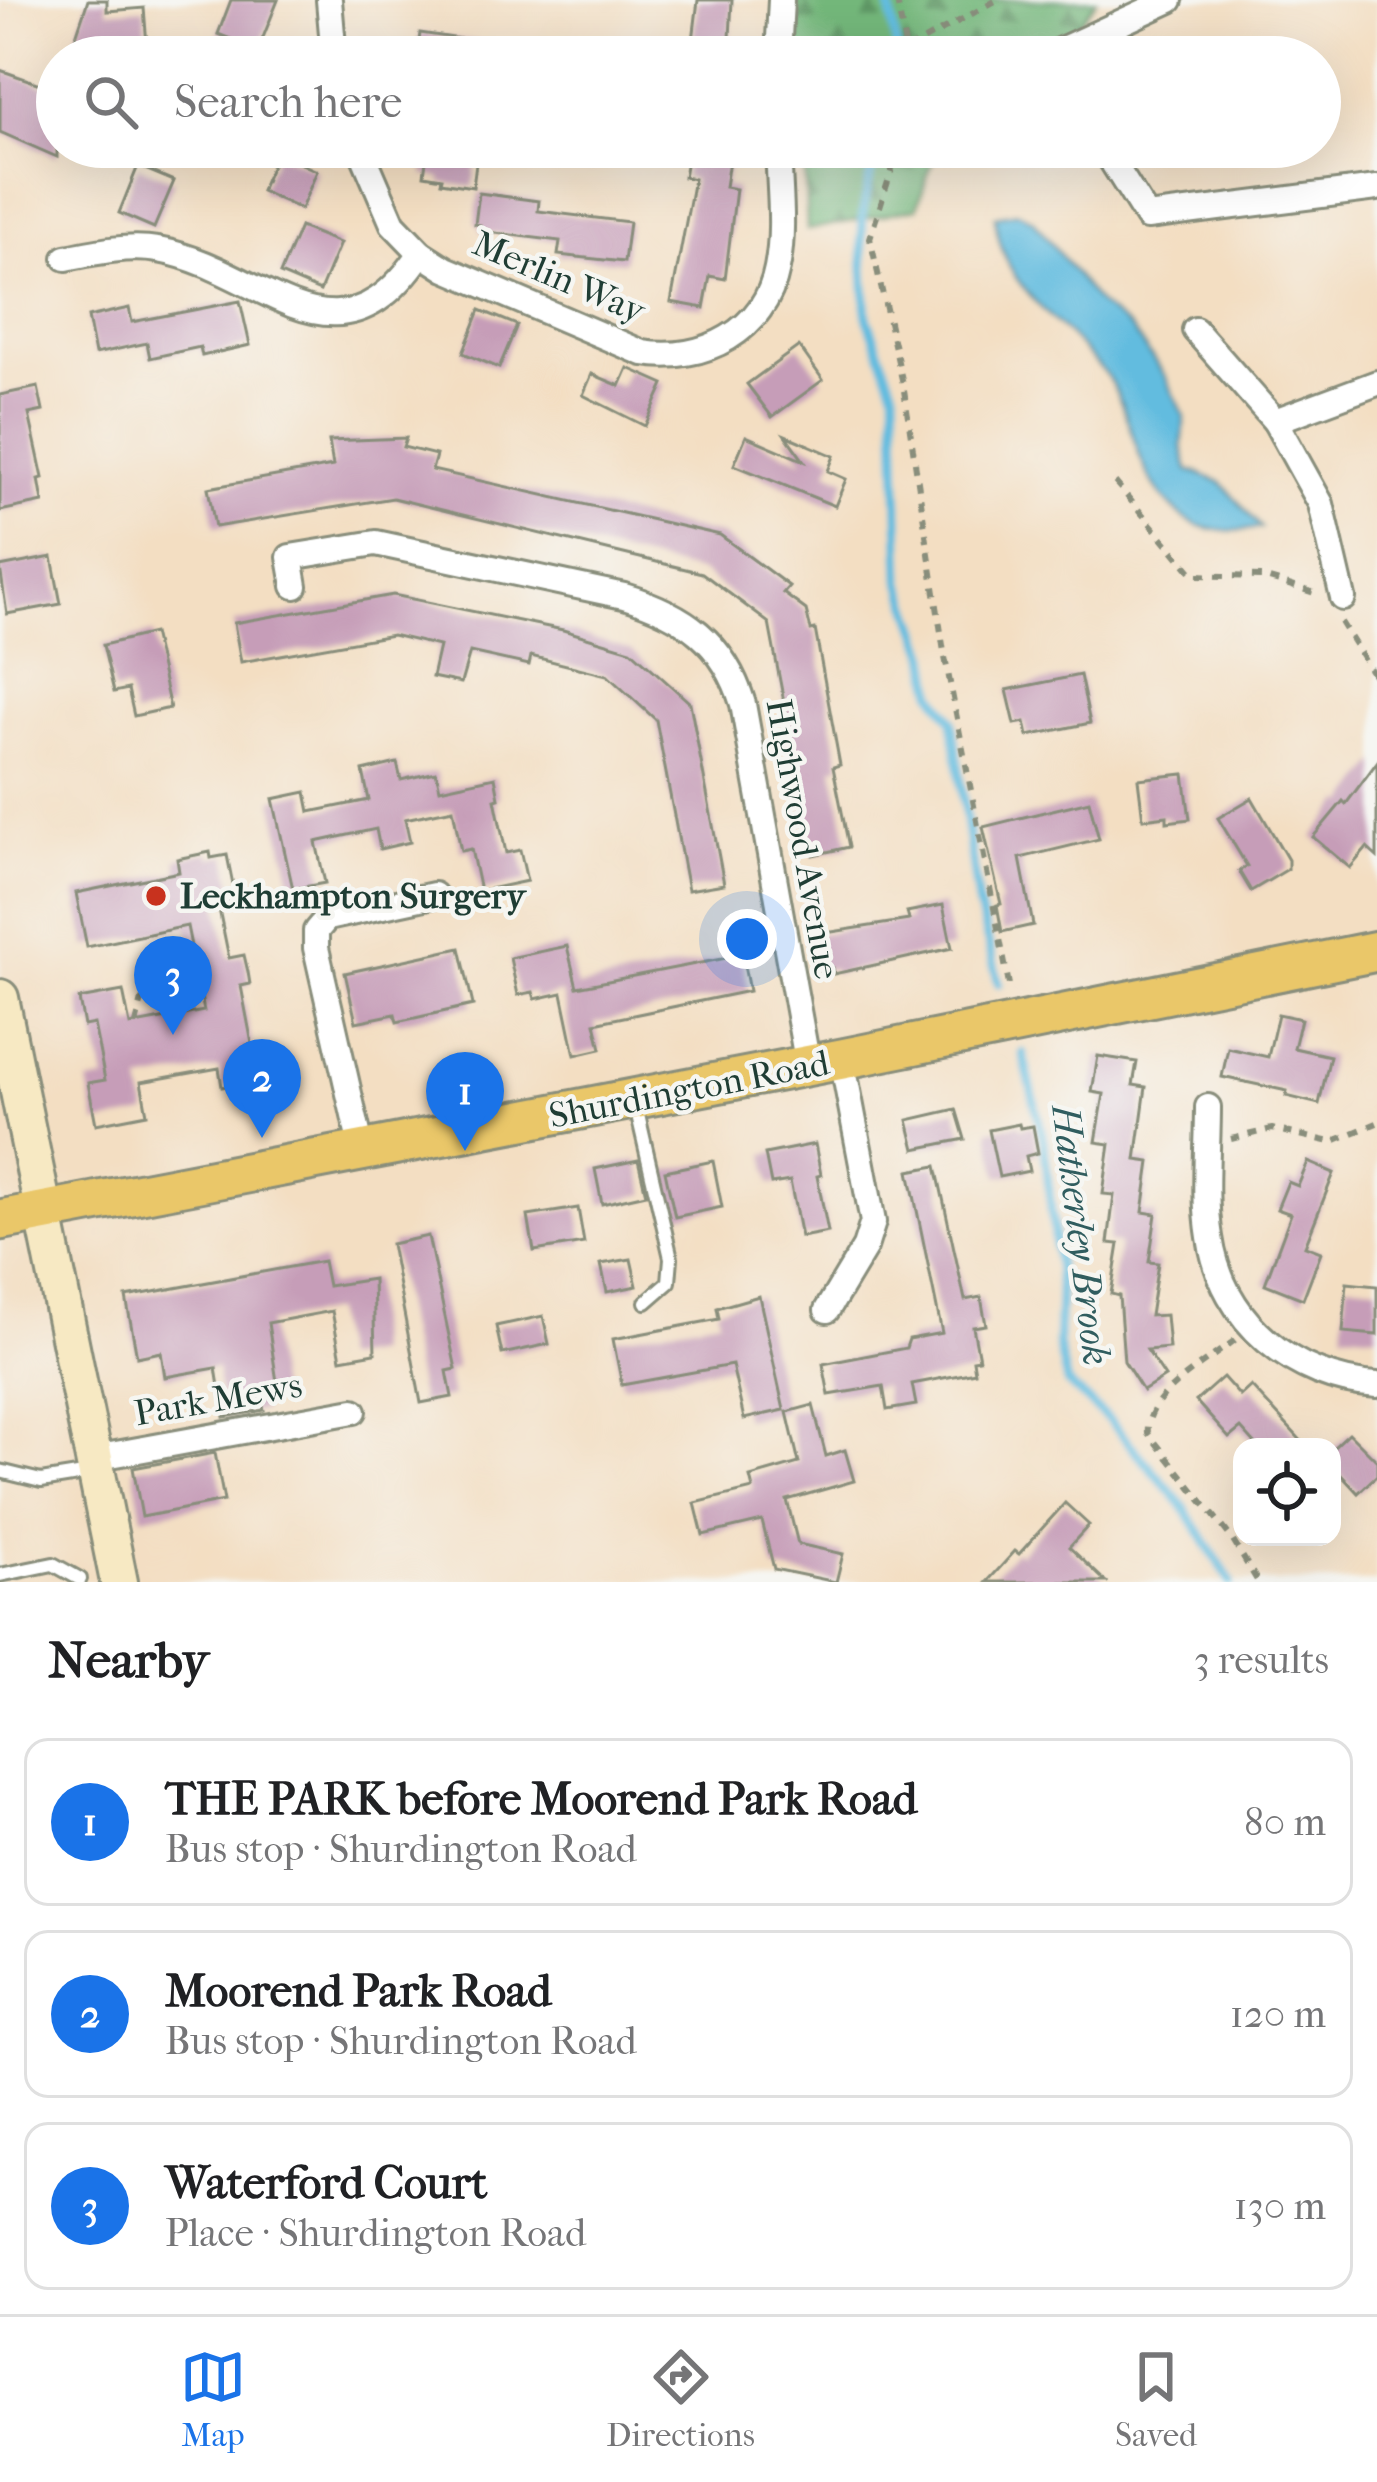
<!DOCTYPE html>
<meta charset="utf-8">
<style>
:root{--surface:#fff;--page:#f6f6f6;--text:#202124;--muted:#757577;--line:#e0e0e0;--accent:#1a73e8}
body{margin:0;font-family:"IM FELL French Canon",serif;background:var(--page);color:var(--text)}
.controls{position:absolute;right:36px;bottom:36px;display:grid;overflow:hidden;border-radius:24px;box-shadow:0 12px 48px #0002}
.controls button{width:108px;height:108px;display:grid;place-items:center;padding:0;border:0;border-bottom:3px solid var(--line);background:var(--surface);color:var(--text);font:60px sans-serif}
.you{position:absolute;left:747px;top:939px;width:42px;height:42px;margin:-30px;border:9px solid #fff;border-radius:50%;background:#1a73e8;box-shadow:0 0 0 18px #1a73e833}
.badge{display:grid;place-items:center;width:78px;height:78px;border-radius:50%;background:var(--accent);color:#fff;font-size:39px;font-weight:700}
.pin{position:absolute;translate:-50% -99px;filter:drop-shadow(0 3px 6px #0008)}
.pin::after{content:'';position:absolute;top:63px;width:42px;height:36px;background:inherit;clip-path:polygon(0 0,100% 0,50% 100%)}
.list{margin:0;padding:0;list-style:none}
h2{display:flex;justify-content:space-between;align-items:center;height:156px;margin:0;padding:0 48px;font-size:51px}
h2 small{font-size:39px;font-weight:400;color:var(--muted)}
.list li{display:grid;grid-template-columns:78px 1fr auto;gap:36px;align-items:center;box-sizing:border-box;height:168px;margin:0 24px 24px;padding:0 24px;border:3px solid var(--line);border-radius:24px}
.list b{display:block;font-size:45px;white-space:nowrap}
.list p{margin:0;font-size:39px;white-space:nowrap;color:var(--muted)}
.list em{font-size:39px;font-style:normal;color:var(--muted)}
.icon{flex:none;width:66px;height:66px;fill:none;stroke:currentColor;stroke-width:2;stroke-linecap:round;stroke-linejoin:round}
.map{position:relative;flex:none;width:1377px;height:1582px;overflow:hidden}
.search{position:absolute;background:var(--surface);box-shadow:0 12px 48px #0002;left:36px;right:36px;top:36px;height:132px;display:flex;align-items:center;gap:30px;box-sizing:border-box;padding:0 42px;border-radius:66px;color:var(--muted);font-size:45px}
.sheet{height:732px;background:var(--surface)}
nav{display:flex;justify-content:space-around;align-items:center;box-sizing:border-box;height:168px;border-top:3px solid var(--line);background:var(--surface);font-size:33px;color:var(--muted)}
nav a{display:grid;justify-items:center;gap:6px}
nav .on{color:var(--accent)}
.map>svg:first-child{display:block}
</style>
<div class="map">
<svg width="1377" height="1582" viewBox="0 0 1377 1582">
<defs>
<pattern id="forest-firs" width="22" height="20" patternUnits="userSpaceOnUse" patternTransform="scale(3)"><rect width="22" height="20" fill="#73b77a"/><path d="M5 1l3.5 6h-7zM16 11l3.5 6h-7z" fill="#5e9665"/></pattern>
</defs>
<rect width="100%" height="100%" fill="#f6f6f2"/>
<filter id="ink" filterUnits="userSpaceOnUse"><feTurbulence type="fractalNoise" baseFrequency=".00833" numOctaves="2"/><feDisplacementMap in="SourceGraphic" scale="24" xChannelSelector="R" yChannelSelector="G"/><feConvolveMatrix kernelMatrix="1 2 1 2 8 2 1 2 1" color-interpolation-filters="sRGB"/></filter>
<filter id="wash" filterUnits="userSpaceOnUse"><feTurbulence type="fractalNoise" baseFrequency=".004" numOctaves="4" result="noise"/><feDisplacementMap in="SourceGraphic" scale="48" xChannelSelector="R" yChannelSelector="G"/><feGaussianBlur stdDeviation="2.7" result="paint"/><feColorMatrix in="noise" values="0 0 0 0 0 0 0 0 0 0 0 0 0 0 0 0 0 1.4 0 .05"/><feComposite in="paint" operator="in"/></filter>
<g filter="url(#wash)">
<rect width="100%" height="100%" fill="#f3dec2"/>
<!-- forest -->
<g fill="url(#forest-firs)" stroke="#497a57" stroke-width="3">
<path d="M797,0h300l-27,36 -108,21h-163z"/>
<path d="M804,147h133l-20,61 -110,22z"/>
</g>
<!-- water -->
<path fill="#62bcdf" stroke="#407c8a" stroke-width="3" d="M1018,212l16,9 65,84 31,23 34,46 21,43 -3,28 6,25 33,12 40,46c-28,4 -56,6 -79,-12 -49,-39 -44,-89 -73,-137 -6,-10 -17,-19 -25,-28 -41,-45 -82,-68 -89,-135z"/>
<g fill="none" stroke-linecap="round" stroke-linejoin="round">
<!-- stream -->
<g stroke="#62bcdf" stroke-width="9">
<path d="M889,0l9,57"/>
<path d="M885,147l-13,20 -9,44 -1,28 5,78 28,75 6,188 27,76 6,37 18,27 26,184 21,80"/>
<path d="M1023,1053l21,89 16,151 -2,51 9,39 42,37 72,83 50,79"/>
</g>
</g>
<g id="blocks">
<!-- building -->
<g fill="#c69db8">
<path d="M88,0h19v11l37,-3 4,49h-79z"/>
<path d="M231,0h47l-20,50 -40,-16z"/>
<path d="M698,0h34l-3,57h-38z"/>
<path d="M420,33l68,10 -1,14h-70z"/>
<path d="M0,70l57,20v67l-57,-25z"/>
<path d="M428,147h50l-5,40 -32,-5 1,-4 -18,-3z"/>
<path d="M689,147h42l-6,40 11,2 -11,90 -15,-3 -6,32 -33,-6 23,-123 -10,-2z"/>
<path d="M277,153l40,18 -16,38 -40,-18z"/>
<path d="M138,166l36,15 -20,47 -35,-15z"/>
<path d="M479,193l60,8 -1,10 91,11 -5,40 -66,-7 2,-14 -81,-10 1,-6 -5,-1z"/>
<path d="M300,227l40,16 -20,48 -40,-17z"/>
<path d="M240,301l10,44 -48,11 -2,-9 -50,11 -3,-15 -52,11 -7,-37 41,-9 3,14z"/>
<path d="M480,310l37,15 -18,43 -36,-15z"/>
<path d="M799,346l24,34 -51,37 -25,-33z"/>
<path d="M628,368l36,16 -19,42 -62,-31 9,-21 28,12z"/>
<path d="M38,387l5,24 -14,3 14,64 -4,1 4,23 -43,9v-116z"/>
<path d="M785,435l49,21 -6,15 18,8 -11,27 -101,-41 12,-29 58,25z"/>
<path d="M406,438l-3,9 33,8 -4,15 288,65 69,51 -6,7 23,17 5,20 4,-1 25,136 -7,2 16,80 -36,8 -44,-232 -67,-50 -309,-75 -178,29 -7,-39 125,-22 -4,-25z"/>
<path d="M52,557l9,47 -54,10 -7,-47z"/>
<path d="M393,595l170,35 68,20 59,53 34,181 -36,6 -32,-170 -49,-45 -76,-19 -2,9 -59,-13 -9,31 -29,-6 7,-31 -47,-11 -151,27 -7,-39z"/>
<path d="M153,633l17,75 -36,8 -6,-27 -14,3 -11,-47z"/>
<path d="M1080,675l10,48 -62,13 -3,-14 -10,2 -8,-34z"/>
<path d="M1377,762v95l-10,-9 -17,20 -37,-31 30,-36 3,3z"/>
<path d="M397,763l4,17 35,-8 4,17 55,-12 4,21 -4,1 11,54 14,-3 7,31 -47,10 -9,-42 -10,2 -8,-42 -48,10 5,23 -30,7 -4,-20 -60,13 9,41 -32,6 -20,-90 33,-7 4,20 59,-12 -6,-29z"/>
<path d="M1184,774l6,45 -23,3v-6l-24,3 -5,-40z"/>
<path d="M1252,798l36,62v9l-37,22 -12,-20 8,-5 -29,-48z"/>
<path d="M1089,801l10,38 -79,19 13,67 -31,7 -5,-27 4,-1 -18,-77z"/>
<path d="M210,852l1,6 16,-3 9,45 -18,4 11,54 15,-3 4,17 2,12 -9,2 11,58 -5,1 7,36 -32,6 -3,-19 -78,14 6,32 -51,10 -8,-41 17,-3 -11,-56 -10,2 -5,-27 44,-8 7,34 74,-14 -17,-85 -100,21 -11,-54 103,-21 -2,-13z"/>
<path d="M943,905l9,43 -118,26 -1,-6 -20,3 -7,-35 103,-16 -2,-8z"/>
<path d="M567,946l10,41 165,-32 7,36 -154,32 6,26 -26,6 -13,-62 -27,6 -2,-7 -15,3 -8,-37z"/>
<path d="M460,948l13,57 -76,17 -2,-8 -39,8 -11,-49z"/>
<path d="M1278,1014l23,5 -7,29 36,8 -11,48 -33,-8 1,-5 -65,-14 6,-29 40,9z"/>
<path d="M1098,1056l39,6 -4,23 13,2 -10,73 14,2 -7,50 13,2 -7,48 9,1 -8,53 16,-1 3,33 -22,2 18,27 -22,14 -19,-30 -5,-65 -8,-2 8,-50 -11,-1 6,-48 -11,-1 7,-50 -14,-2 8,-48 -12,-2z"/>
<path d="M956,1109l9,30 -50,10 -7,-29z"/>
<path d="M1019,1124l1,4 13,-2 5,27 -12,3 3,15 -30,6 -10,-47z"/>
<path d="M815,1144l6,31 -4,1 11,56 -27,5 -11,-56 -19,3 -6,-30z"/>
<path d="M638,1160l8,34 -44,10 -7,-35z"/>
<path d="M713,1161l9,46 -47,10 -10,-46z"/>
<path d="M1308,1162l26,11 -29,73 16,6 -18,47 -38,-15 26,-70 -14,-5 11,-27 10,4z"/>
<path d="M936,1166l29,134 16,-3 5,28 -13,2 6,32 -6,1 2,12 -63,12 4,21 -29,5 -4,-24 -54,9 -6,-31 83,-16 3,-9 33,-6 -33,-162z"/>
<path d="M578,1208l6,35 -50,8 -6,-35z"/>
<path d="M428,1236l28,133 -9,2 5,26 -31,6 -30,-159z"/>
<path d="M631,1259l6,27 -30,6 -6,-28z"/>
<path d="M323,1261l5,25 45,-7 2,74 -34,6 -9,-48 -64,12 11,72 -18,3 3,12 -40,7 -8,-49 -51,9 -4,-25 -24,5 -11,-60z"/>
<path d="M1347,1283l30,3v49l-34,-3z"/>
<path d="M759,1296l25,114 -40,9 -12,-54 -110,20 -9,-46 106,-20 -2,-11z"/>
<path d="M543,1316l6,28 -47,10 -6,-28z"/>
<path d="M1223,1377l17,19 11,-10 56,61h-49l-17,-19 -12,10 -33,-37z"/>
<path d="M813,1405l13,51 19,-6 9,31 -67,19 11,44 45,10 -7,28 -62,-13 -12,-48 -59,14 -8,-32 58,-14 -3,-12 49,-14 -12,-51z"/>
<path d="M1349,1433l28,28v14l-19,18 -26,-28v-16z"/>
<path d="M215,1453l9,48 -82,16 -9,-49z"/>
<path d="M1065,1503l24,22 -20,22 37,35h-119l28,-31 4,3z"/>
</g>
</g>
</g>
<g filter="url(#ink)">
<use href="#blocks" fill-opacity="0" stroke="#898e7b" stroke-width="3"/>
<g fill="none" stroke-linecap="round" stroke-linejoin="round">
<!-- lane casing -->
<g stroke="#898e7b" stroke-width="18">
<g id="lane">
<path d="M635,1102l36,156 -2,24 -23,20"/>
<path d="M0,1471l41,10 49,-8"/>
<path d="M0,1575l53,-11 27,15"/>
</g>
</g>
<!-- street casing -->
<g stroke="#898e7b" stroke-width="30">
<g id="street">
<path d="M329,0l5,57"/>
<path d="M778,57l3,-57"/>
<path d="M1046,57l124,-57"/>
<path d="M360,147l33,77 28,29 25,16 197,84c60,10 122,-22 134,-85 8,-38 2,-82 1,-121"/>
<path d="M1103,147l44,70 230,-29"/>
<path d="M66,258c29,-6 62,-13 92,-8 105,18 177,131 263,3"/>
<path d="M1195,330l80,91 46,83 22,94"/>
<path d="M1275,421l102,-38"/>
<path d="M295,586l-5,-29 86,-14 248,53c60,18 100,46 119,108l65,362"/>
<path d="M1208,1107c0,43 -5,88 2,130 12,85 84,143 167,148"/>
<path d="M362,1151l-46,-203v-17l11,-13 107,-23"/>
<path d="M827,1310l38,-63 8,-25 -31,-163"/>
<path d="M94,1458l260,-47"/>
</g>
</g>
<!-- secondary casing -->
<g stroke="#898e7b" stroke-width="42">
<path id="secondary" d="M0,998l119,584"/>
</g>
<!-- primary casing -->
<g stroke="#898e7b" stroke-width="45">
<path id="primary" d="M0,1220l842,-161 535,-108"/>
</g>
<!-- path -->
<g stroke="#898e7b" stroke-width="6" stroke-dasharray="9 9" stroke-linecap="butt">
<path d="M897,0l10,57"/>
<path d="M908,49l89,-49"/>
<path d="M899,147l-29,91 33,146 41,268 66,338"/>
<path d="M1115,482l79,93 69,2 55,17"/>
<path d="M1341,622l36,58"/>
<path d="M136,1024l13,-52"/>
<path d="M1231,1139l41,-10 59,13 46,-19"/>
<path d="M1235,1340c-28,22 -91,56 -87,93l82,103 28,46"/>
</g>
<!-- lane -->
<use href="#lane" stroke="#fff" stroke-width="12"/>
<!-- street -->
<use href="#street" stroke="#fff" stroke-width="24"/>
<!-- secondary -->
<use href="#secondary" stroke="#f7e9c3" stroke-width="36"/>
<!-- primary -->
<use href="#primary" stroke="#eac769" stroke-width="39"/>
</g>
</g>
<!-- markers -->
<circle fill="#c8321e" stroke="#f6f6f2" stroke-width="4.5" cx="156" cy="896" r="12"/>
<g text-anchor="middle" dominant-baseline="central" stroke-width="9" stroke-linejoin="round" paint-order="stroke">
<!-- street labels -->
<g font-size="36" fill="#1f3d34" stroke="#f6f6f2">
<text transform="translate(559 277) rotate(23)">Merlin Way</text>
<text transform="translate(803 839) rotate(80)">Highwood Avenue</text>
<text transform="translate(689 1089) rotate(-11)">Shurdington Road</text>
<text transform="translate(218 1399) rotate(-10)">Park Mews</text>
</g>
<!-- poi labels -->
<g font-size="36" font-weight="bold" fill="#1f3d34" stroke="#f6f6f2" text-anchor="start">
<text x="180" y="896">Leckhampton Surgery</text>
</g>
<!-- water labels -->
<g font-size="39" font-style="italic" fill="#305d5f" stroke="#f6f6f2">
<text transform="translate(1081 1235) rotate(83)">Hatherley Brook</text>
</g>
</g>
</svg>
<div class="controls">
<button><svg class="icon" aria-label="locate" viewBox="0 0 24 24"><circle cx="12" cy="12" r="6"/><path d="M12 2v4M12 18v4M2 12h4M18 12h4"/></svg></button>
</div>
<div class="you"></div>
<div class="pin badge" style="left:465px;top:1151px">1</div>
<div class="pin badge" style="left:262px;top:1138px">2</div>
<div class="pin badge" style="left:173px;top:1035px">3</div>
<div class="search"><svg class="icon" aria-label="search" viewBox="0 0 24 24"><circle cx="10" cy="10" r="6"/><path d="M15 15l6 6"/></svg>Search here</div>
</div>
<section class="sheet">
<h2>Nearby<small>3 results</small></h2>
<ul class="list">
<li><span class="badge">1</span><div><b>THE PARK before Moorend Park Road</b><p>Bus stop · Shurdington Road</p></div><em>80 m</em></li>
<li><span class="badge">2</span><div><b>Moorend Park Road</b><p>Bus stop · Shurdington Road</p></div><em>120 m</em></li>
<li><span class="badge">3</span><div><b>Waterford Court</b><p>Place · Shurdington Road</p></div><em>130 m</em></li>
</ul>
</section>
<nav>
<a class="on"><svg class="icon" aria-label="map" viewBox="0 0 24 24"><path d="M3 6l6-2 6 2 6-2v14l-6 2-6-2-6 2zM9 4v14M15 6v14"/></svg>Map</a>
<a><svg class="icon" aria-label="directions" viewBox="0 0 24 24"><path d="M12 3l9 9-9 9-9-9zM9 14v-3h6M13 9l2 2-2 2"/></svg>Directions</a>
<a><svg class="icon" aria-label="saved" viewBox="0 0 24 24"><path d="M7 4h10v16l-5-4-5 4z"/></svg>Saved</a>
</nav>
